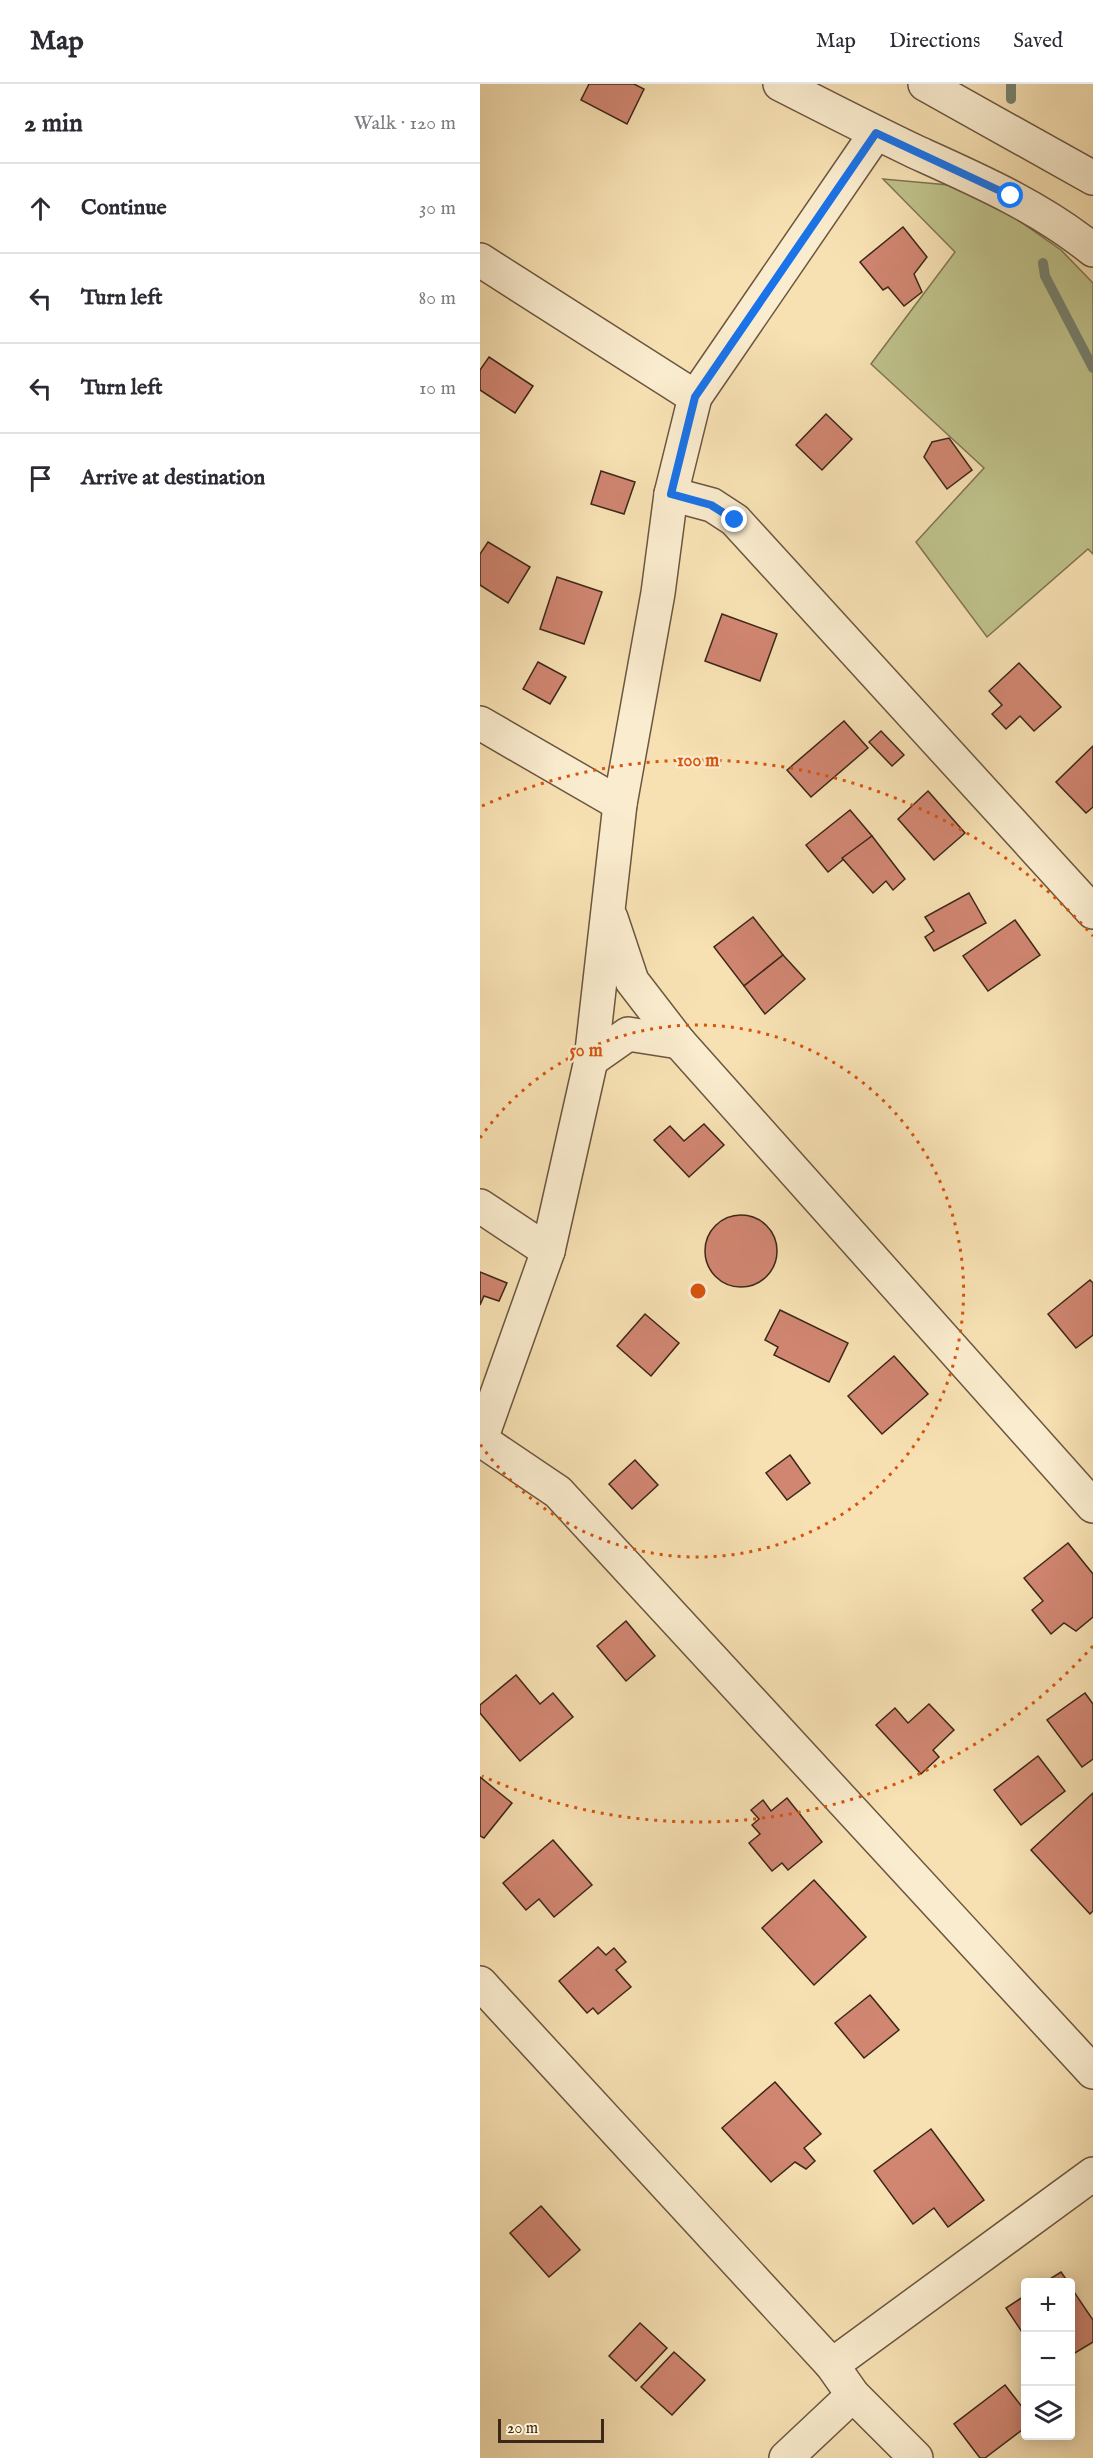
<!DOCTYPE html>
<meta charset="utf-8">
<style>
:root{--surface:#fff;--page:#f2f2f3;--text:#2b2b33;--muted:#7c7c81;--line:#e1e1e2}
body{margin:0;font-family:"IM FELL English",serif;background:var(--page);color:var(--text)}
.controls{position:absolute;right:18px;bottom:18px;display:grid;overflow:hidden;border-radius:6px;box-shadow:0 3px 15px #0003}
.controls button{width:54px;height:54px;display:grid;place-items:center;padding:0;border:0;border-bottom:2px solid var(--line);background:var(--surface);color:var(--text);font:30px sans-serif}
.scale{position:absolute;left:18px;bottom:15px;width:106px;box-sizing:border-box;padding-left:6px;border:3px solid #3c2719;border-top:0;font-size:16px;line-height:21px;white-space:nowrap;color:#3c2719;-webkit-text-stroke:4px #faecce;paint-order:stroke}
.stop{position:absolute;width:18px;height:18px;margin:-14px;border:4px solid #1a73e8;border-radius:50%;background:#fff}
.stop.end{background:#1a73e8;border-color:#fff;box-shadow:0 2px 6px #0008}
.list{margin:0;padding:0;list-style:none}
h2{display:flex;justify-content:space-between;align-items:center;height:78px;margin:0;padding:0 24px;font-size:26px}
h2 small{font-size:20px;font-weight:400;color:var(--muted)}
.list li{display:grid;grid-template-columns:39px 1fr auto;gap:18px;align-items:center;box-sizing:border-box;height:90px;padding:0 24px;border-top:2px solid var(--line)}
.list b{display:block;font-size:22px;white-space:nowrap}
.list em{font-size:20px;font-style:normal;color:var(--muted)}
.icon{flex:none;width:33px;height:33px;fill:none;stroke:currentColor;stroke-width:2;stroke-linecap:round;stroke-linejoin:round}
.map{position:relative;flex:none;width:613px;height:2374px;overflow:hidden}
header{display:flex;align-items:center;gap:36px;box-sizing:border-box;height:84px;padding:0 30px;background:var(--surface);border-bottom:2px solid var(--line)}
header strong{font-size:28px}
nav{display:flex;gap:33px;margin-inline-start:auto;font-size:21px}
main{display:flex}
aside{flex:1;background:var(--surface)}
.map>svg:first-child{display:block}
</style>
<header>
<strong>Map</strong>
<nav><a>Map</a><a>Directions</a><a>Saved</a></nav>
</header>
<main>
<aside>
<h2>2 min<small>Walk · 120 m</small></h2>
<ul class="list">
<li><svg class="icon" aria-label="ahead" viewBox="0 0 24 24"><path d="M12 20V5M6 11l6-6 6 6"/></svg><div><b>Continue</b></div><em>30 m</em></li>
<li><svg class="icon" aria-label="left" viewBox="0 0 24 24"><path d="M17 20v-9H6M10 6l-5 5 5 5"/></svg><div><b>Turn left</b></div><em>80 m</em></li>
<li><svg class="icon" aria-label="left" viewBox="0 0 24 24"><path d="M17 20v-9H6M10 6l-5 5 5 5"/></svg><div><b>Turn left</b></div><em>10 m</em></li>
<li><svg class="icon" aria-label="arrive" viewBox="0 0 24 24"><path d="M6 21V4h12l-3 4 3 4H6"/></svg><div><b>Arrive at destination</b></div></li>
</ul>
</aside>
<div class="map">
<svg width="613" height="2374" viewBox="0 0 613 2374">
<rect width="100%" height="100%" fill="#f7e1b3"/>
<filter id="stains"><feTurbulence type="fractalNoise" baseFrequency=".00333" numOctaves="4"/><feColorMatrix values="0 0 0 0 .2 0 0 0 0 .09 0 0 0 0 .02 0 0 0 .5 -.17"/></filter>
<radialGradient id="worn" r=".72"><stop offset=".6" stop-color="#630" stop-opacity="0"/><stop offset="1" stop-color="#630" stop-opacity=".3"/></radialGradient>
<!-- green -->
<path fill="#bfc28b" stroke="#7e7452" stroke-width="1.5" d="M403,95l88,8 90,63 32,33v271l-5,-5 -101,88 -71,-95 68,-74 -113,-104 84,-112z"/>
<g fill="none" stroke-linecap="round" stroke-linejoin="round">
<!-- stream -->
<g stroke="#768271" stroke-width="10">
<path d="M531,15v-15"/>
<path d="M563,179l2,13 48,92"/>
</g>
</g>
<!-- building -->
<g fill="#d18672" stroke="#3c2719" stroke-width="1.5">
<path d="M109,0h45l10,5 -17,35 -46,-24z"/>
<path d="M423,143l24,30 -13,17 8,18 -18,14 -16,-19 -5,3 -23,-28z"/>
<path d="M9,273l44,29 -18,27 -35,-23v-20z"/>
<path d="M346,330l26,25 -30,31 -26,-25z"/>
<path d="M469,354l23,32 -25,19 -23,-32 8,-15z"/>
<path d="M121,387l34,11 -11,32 -33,-10z"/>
<path d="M8,458l42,25 -22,36 -28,-18v-31z"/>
<path d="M77,493l45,15 -18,52 -44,-15z"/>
<path d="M242,530l55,20 -17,47 -55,-20z"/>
<path d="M58,578l28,15 -16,27 -27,-15z"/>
<path d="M539,579l42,44 -27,24 -14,-15 -14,13 -14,-15 10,-9 -13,-14z"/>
<path d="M364,637l24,27 -57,49 -24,-27z"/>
<path d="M401,647l23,24 -12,11 -23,-24z"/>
<path d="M613,662v61l-7,6 -30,-31z"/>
<path d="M448,707l37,42 -31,27 -36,-41z"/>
<path d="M370,726l22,26 -44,36 -22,-27z"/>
<path d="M392,752l33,43 -12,11 -7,-9 -13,12 -31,-35z"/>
<path d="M489,809l17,30 -52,28 -9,-14 9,-6 -9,-14z"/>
<path d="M273,833l30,38 -39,31 -30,-39z"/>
<path d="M535,836l25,35 -52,36 -25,-35z"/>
<path d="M303,871l22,24 -40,35 -21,-28z"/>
<path d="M224,1040l20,21 -35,32 -35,-37 16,-14 14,15z"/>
<circle cx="261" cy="1167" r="36"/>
<path d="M0,1188l27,11 -8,18 -15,-5 -4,9z"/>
<path d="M610,1196l3,3v52l-17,13 -28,-34z"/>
<path d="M300,1226l68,33 -19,39 -55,-27 4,-8 -13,-7z"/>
<path d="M165,1230l34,29 -28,33 -34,-30z"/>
<path d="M414,1272l34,38 -46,40 -34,-38z"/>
<path d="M310,1371l20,28 -23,17 -21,-27z"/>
<path d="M155,1376l23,25 -26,24 -23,-25z"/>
<path d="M588,1459l25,31v43l-17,14 -12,-8 -13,11 -19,-24 11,-9 -19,-23z"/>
<path d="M146,1537l29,35 -29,25 -29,-35z"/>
<path d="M36,1591l24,29 13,-11 20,24 -53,44 -40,-48v-8z"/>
<path d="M605,1609l8,11v55l-11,8 -35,-47z"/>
<path d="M449,1620l25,26 -21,20 6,7 -18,17 -45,-49 19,-17 13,15z"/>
<path d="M558,1672l27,35 -44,34 -27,-35z"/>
<path d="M0,1693l32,26 -28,35 -4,-2z"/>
<path d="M613,1709v118l-3,3 -59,-64z"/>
<path d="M307,1714l35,44 -34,28 -6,-7 -10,8 -23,-28 11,-9 -8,-9 7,-6 -8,-9 12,-10 8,11z"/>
<path d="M73,1756l39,45 -38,32 -15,-18 -13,11 -23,-27z"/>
<path d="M334,1796l52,57 -52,48 -52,-57z"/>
<path d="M118,1863l8,8 8,-7 12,14 -10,8 15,17 -33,27 -5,-6 -6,5 -28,-32z"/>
<path d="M390,1911l29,35 -35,28 -29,-35z"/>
<path d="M295,1998l46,52 -17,14 11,13 -9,8 -11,-7 -24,20 -49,-54z"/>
<path d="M451,2045l53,71 -36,27 -14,-19 -21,16 -39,-53z"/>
<path d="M61,2122l39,44 -31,27 -39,-44z"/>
<path d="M581,2188l7,10h-23z"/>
<path d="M590,2202l23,34v22l-23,14z"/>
<path d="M546,2211v43l-20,-30z"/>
<path d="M160,2239l27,25 -31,33 -27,-25z"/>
<path d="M194,2268l31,28 -33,35 -31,-28z"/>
<path d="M525,2301l21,27v15l-41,31h-5l-26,-34z"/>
</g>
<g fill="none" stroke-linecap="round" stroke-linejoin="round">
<!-- street casing -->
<g stroke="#6b5640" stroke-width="36">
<g id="street">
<path d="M300,0c45,23 90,46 136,68 62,28 124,55 177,98"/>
<path d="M445,0l168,94"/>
<path d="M0,176l215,137"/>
<path d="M191,410l41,11 23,15 358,392"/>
<path d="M0,639l140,81"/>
<path d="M131,834l21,63 47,61 414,464"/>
<path d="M111,976l37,-26 51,8"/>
<path d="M0,1122l68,45"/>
<path d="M1,1356l77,52 535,580"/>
<path d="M0,1358l68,-191 43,-191 29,-256 38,-211 13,-99 24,-97 181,-264"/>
<path d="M0,1899l352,382 21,30 63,63"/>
<path d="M352,2281l261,-191"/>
<path d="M306,2374l67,-63"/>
</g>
</g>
<!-- street -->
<use href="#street" stroke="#faecce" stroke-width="33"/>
</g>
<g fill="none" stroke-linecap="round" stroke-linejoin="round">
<!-- route -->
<path stroke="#1a73e8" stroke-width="8" d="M255,436l-24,-15 -40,-11 24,-97 181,-264 135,63"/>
</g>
<!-- distance rings -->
<g fill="none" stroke="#d7540d" stroke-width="3" stroke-dasharray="3 6">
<path d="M0 1054A266 266 0 1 1 0 1360"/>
<path d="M613 1562A531 531 0 0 1 2 1692M2 722A531 531 0 0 1 613 852"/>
</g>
<circle cx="218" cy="1207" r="9" fill="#d7540d" stroke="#faecce" stroke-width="3"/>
<g font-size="18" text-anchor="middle" font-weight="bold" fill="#d7540d" stroke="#faecce" stroke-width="4.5" stroke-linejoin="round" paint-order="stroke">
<text x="218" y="682">100 m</text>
<text x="106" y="972">50 m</text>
</g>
<rect width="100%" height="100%" filter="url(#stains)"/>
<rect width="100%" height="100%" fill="url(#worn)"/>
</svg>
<div class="controls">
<button>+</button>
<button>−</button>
<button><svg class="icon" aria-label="layers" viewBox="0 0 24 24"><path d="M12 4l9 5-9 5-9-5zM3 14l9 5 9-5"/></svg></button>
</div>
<div class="scale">20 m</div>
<div class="stop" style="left:531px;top:112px"></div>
<div class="stop end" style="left:255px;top:436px"></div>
</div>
</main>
